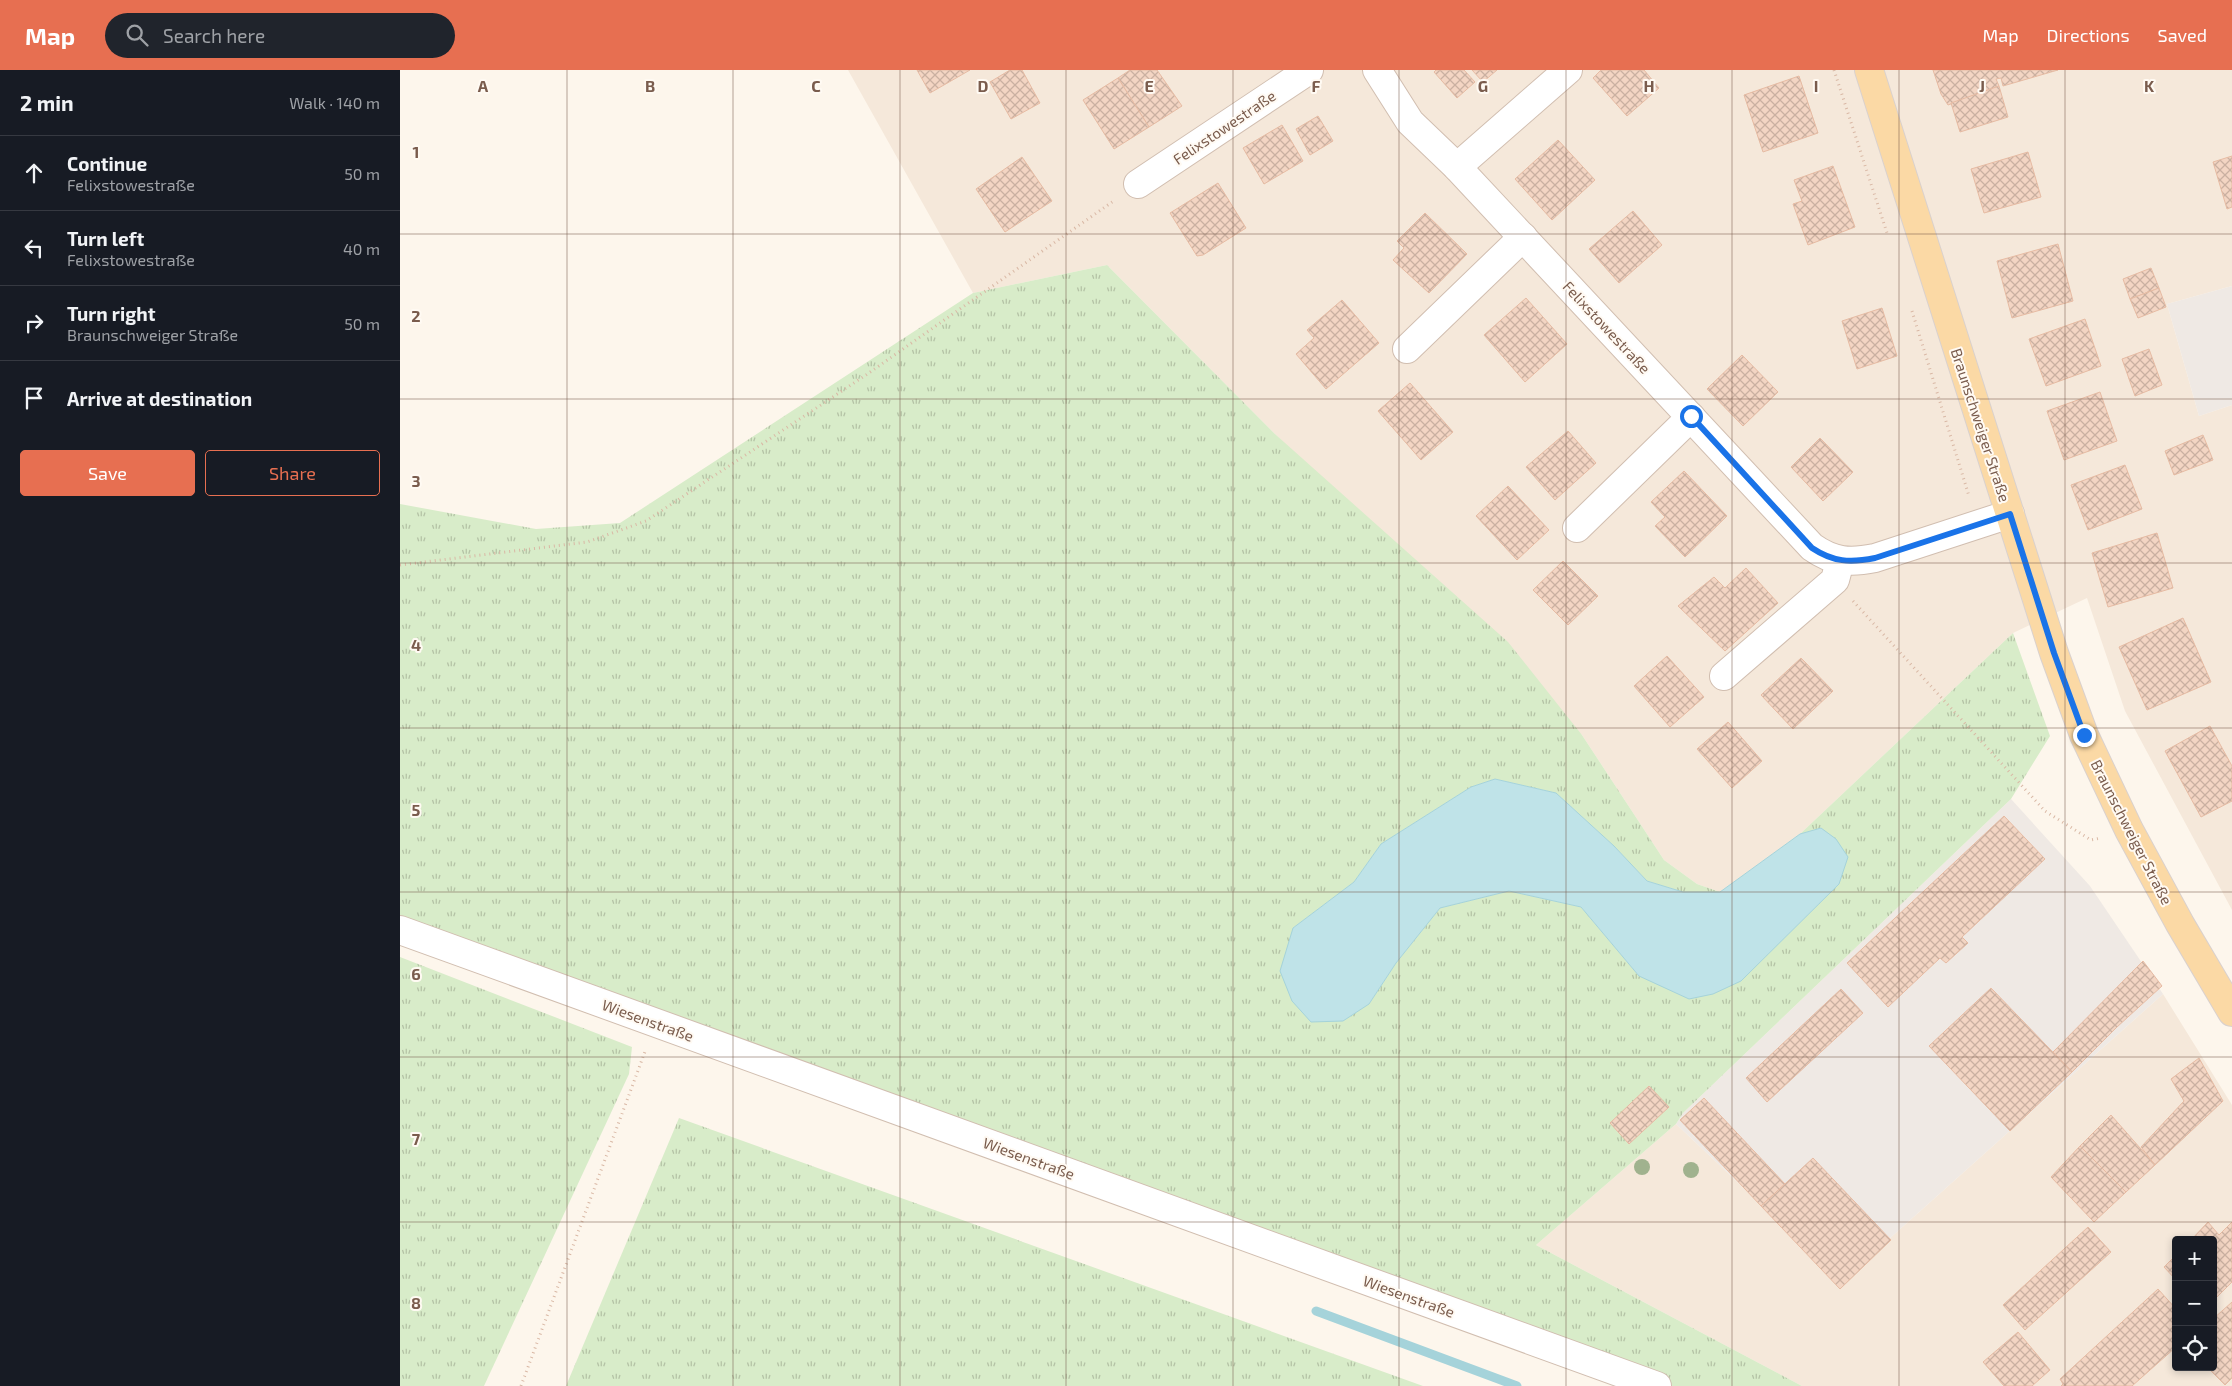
<!DOCTYPE html>
<meta charset="utf-8">
<style>
:root{--surface:#171b24;--page:#20242c;--text:#f1f3f6;--muted:#9ea1a6;--line:#363941;--accent:#e76f51}
body{margin:0;font-family:"Exo 2",sans-serif;background:var(--page);color:var(--text)}
.controls{position:absolute;right:15px;bottom:15px;display:grid;overflow:hidden;border-radius:5px;box-shadow:0 2px 8px #0003}
.controls button{width:45px;height:45px;display:grid;place-items:center;padding:0;border:0;border-bottom:1px solid var(--line);background:var(--surface);color:var(--text);font:25px sans-serif}
.stop{position:absolute;width:15px;height:15px;margin:-11px;border:4px solid #1a73e8;border-radius:50%;background:#fff}
.stop.end{background:#1a73e8;border-color:#fff;box-shadow:0 1px 5px #0008}
.list{margin:0;padding:0;list-style:none}
h2{display:flex;justify-content:space-between;align-items:center;height:65px;margin:0;padding:0 20px;font-size:21px}
h2 small{font-size:16px;font-weight:400;color:var(--muted)}
.list li{display:grid;grid-template-columns:32px 1fr auto;gap:15px;align-items:center;box-sizing:border-box;height:75px;padding:0 20px;border-top:1px solid var(--line)}
.list b{display:block;font-size:19px;white-space:nowrap}
.list p{margin:0;font-size:16px;white-space:nowrap;color:var(--muted)}
.list em{font-size:16px;font-style:normal;color:var(--muted)}
.actions{display:flex;gap:10px;padding:15px 20px}
.actions a{flex:1;padding:11px 0;border:1px solid var(--accent);border-radius:5px;text-align:center;font-size:18px;color:var(--accent)}
.actions .main{background:var(--accent);color:#fff}
.icon{flex:none;width:28px;height:28px;fill:none;stroke:currentColor;stroke-width:2;stroke-linecap:round;stroke-linejoin:round}
.map{position:relative;flex:none;width:1832px;height:1316px;overflow:hidden}
header{display:flex;align-items:center;gap:30px;box-sizing:border-box;height:70px;padding:0 25px;background:var(--accent);color:#fff}
header strong{font-size:24px}
nav{display:flex;gap:28px;margin-inline-start:auto;font-size:18px}
.search{width:350px;height:45px;background:var(--page);display:flex;align-items:center;gap:12px;box-sizing:border-box;padding:0 18px;border-radius:28px;color:var(--muted);font-size:19px}
main{display:flex}
aside{flex:1;background:var(--surface)}
.map>svg:first-child{display:block}
</style>
<header>
<strong>Map</strong>
<div class="search"><svg class="icon" aria-label="search" viewBox="0 0 24 24"><circle cx="10" cy="10" r="6"/><path d="M15 15l6 6"/></svg>Search here</div>
<nav><a>Map</a><a>Directions</a><a>Saved</a></nav>
</header>
<main>
<aside>
<h2>2 min<small>Walk · 140 m</small></h2>
<ul class="list">
<li><svg class="icon" aria-label="ahead" viewBox="0 0 24 24"><path d="M12 20V5M6 11l6-6 6 6"/></svg><div><b>Continue</b><p>Felixstowestraße</p></div><em>50 m</em></li>
<li><svg class="icon" aria-label="left" viewBox="0 0 24 24"><path d="M17 20v-9H6M10 6l-5 5 5 5"/></svg><div><b>Turn left</b><p>Felixstowestraße</p></div><em>40 m</em></li>
<li><svg class="icon" aria-label="right" viewBox="0 0 24 24"><path d="M7 20v-9h11M14 6l5 5-5 5"/></svg><div><b>Turn right</b><p>Braunschweiger Straße</p></div><em>50 m</em></li>
<li><svg class="icon" aria-label="arrive" viewBox="0 0 24 24"><path d="M6 21V4h12l-3 4 3 4H6"/></svg><div><b>Arrive at destination</b></div></li>
</ul>
<div class="actions"><a class="main">Save</a><a>Share</a></div>
</aside>
<div class="map">
<svg width="1832" height="1316" viewBox="0 0 1832 1316">
<defs>
<pattern id="grass-tufts" width="24" height="20" patternUnits="userSpaceOnUse" patternTransform="scale(1.25)"><rect width="24" height="20" fill="#d8ecc9"/><path d="M3 7l-1-3M5 7V3M7 7l1-3M15 17l-1-3M17 17v-4M19 17l1-3" fill="none" stroke="#b4c2a5"/></pattern>
<pattern id="building-cross-hatch" width="8" height="8" patternUnits="userSpaceOnUse" patternTransform="scale(1.25)"><rect width="8" height="8" fill="#f3d5c3"/><path d="M0 0l8 8M0 8l8-8" fill="none" stroke="#cab0a1"/></pattern>
</defs>
<rect width="100%" height="100%" fill="#fdf6ec"/>
<!-- residential -->
<g fill="#f5e8da" fill-rule="evenodd">
<path d="M448,0h1384v216l-65,18 32,112 33,-11v505l-107,-199 -38,-113 -74,35 -213,201 -80,58 -23,-8 -33,-24 -82,-125 -307,-301 -168,-169 -134,28z"/>
<path d="M1763,924l69,111v281h-430l-266,-141 140,-121 166,157zM1776,1170h37v127h-37z"/>
</g>
<!-- industrial -->
<g fill="#efe9e4">
<path d="M1832,216v119l-33,11 -32,-112z"/>
<path d="M1611,729l79,87 73,108 -321,287 -166,-157 7,-11z"/>
</g>
<!-- grass -->
<g fill="url(#grass-tufts)">
<path d="M707,195l168,169 233,208 74,93 82,125 33,24 23,8h-37l-36,-11 -33,-35 -58,-53 -61,-14 -24,8 -90,57 -27,38 -61,46 76,76 27,-41 44,-55 69,-17 72,16 58,69 182,-147 -21,5 213,-201 37,103 -39,63 -328,314 -7,11 -140,121 266,141h-130l-1272,-462v-420l136,25 84,-6 353,-230z"/>
<path d="M0,887l232,90 -3,27 -145,312h-84z"/>
<path d="M279,1048l744,268h-857z"/>
</g>
<!-- water -->
<path fill="#bfe3e8" stroke="#a5d3da" d="M1095,709l61,14 58,53 33,35 36,11h37l80,-58 21,-6 15,11 12,18 -9,27 -98,97 -28,13 -24,5 -50,-23 -58,-69 -72,-16 -69,17 -44,55 -27,41 -26,17 -32,1 -19,-21 -12,-30 13,-43 61,-46 27,-38 90,-57z"/>
<g fill="none" stroke-linecap="round" stroke-linejoin="round">
<!-- stream -->
<path stroke="#a5d3da" stroke-width="9" d="M916,1241l201,75"/>
</g>
<!-- building -->
<g fill="url(#building-cross-hatch)" stroke="#e6bba3">
<path d="M517,0h53l-40,23z"/>
<path d="M610,0h12l18,33 -29,16 -21,-37z"/>
<path d="M730,0h27l25,36 -33,21 -31,-49z"/>
<path d="M1036,0h28l11,12 -18,16 -23,-26z"/>
<path d="M1072,0h25l-14,12z"/>
<path d="M1201,0h43l15,18 -32,28 -34,-38z"/>
<path d="M1533,0h125l-55,16 -2,-8 -5,1 3,7 -51,19 -7,-11z"/>
<path d="M1399,6l19,57 -55,19 -19,-57z"/>
<path d="M718,8l31,49 -35,22 -31,-49z"/>
<path d="M1599,16l9,31 -48,15 -9,-29z"/>
<path d="M918,46l15,25 -23,14 -14,-26z"/>
<path d="M882,55l21,36 -39,23 -21,-36z"/>
<path d="M1158,70l37,40 -43,40 -37,-41z"/>
<path d="M1628,82l13,45 -57,16 -13,-44z"/>
<path d="M1832,86v51l-5,2 -14,-47z"/>
<path d="M622,87l30,44 -47,31 -29,-43z"/>
<path d="M1433,96l22,61 -47,18 -15,-41 9,-3 -8,-21z"/>
<path d="M818,113l28,45 -43,27 -6,1 -27,-43z"/>
<path d="M1233,141l29,34 -43,38 -30,-34z"/>
<path d="M1025,143l42,41 -38,39 -36,-33 11,-12 -7,-7z"/>
<path d="M1658,174l15,57 -61,17 -15,-57z"/>
<path d="M1751,198l8,20 -29,11 -7,-20z"/>
<path d="M1759,218l7,19 -28,11 -8,-19z"/>
<path d="M1126,228l41,46 -42,38 -41,-47z"/>
<path d="M942,230l37,43 -53,46 -30,-35 18,-16 -7,-8z"/>
<path d="M1482,238l15,48 -40,13 -15,-48z"/>
<path d="M1685,249l16,47 -55,20 -17,-47z"/>
<path d="M1749,279l13,36 -27,11 -13,-37z"/>
<path d="M1342,285l36,37 -35,34 -36,-37z"/>
<path d="M1010,313l43,49 -32,28 -43,-49z"/>
<path d="M1700,322l17,49 -53,19 -17,-49z"/>
<path d="M1168,361l28,32 -41,37 -29,-33z"/>
<path d="M1803,365l10,25 -39,15 -9,-24z"/>
<path d="M1420,368l33,34 -30,29 -32,-34z"/>
<path d="M1725,395l17,44 -54,21 -17,-45z"/>
<path d="M1284,401l43,45 -42,41 -30,-31 10,-9 -14,-15z"/>
<path d="M1108,416l41,44 -32,30 -41,-44z"/>
<path d="M1757,463l16,55 -65,19 -16,-54z"/>
<path d="M1163,491l35,35 -30,29 -35,-35z"/>
<path d="M1346,498l32,35 -53,48 -47,-45 36,-29 11,11z"/>
<path d="M1783,548l28,64 -64,28 -28,-63z"/>
<path d="M1267,586l37,41 -34,30 -36,-41z"/>
<path d="M1401,588l32,33 -40,38 -32,-34z"/>
<path d="M1328,652l34,39 -30,27 -35,-39z"/>
<path d="M1810,656l22,40v35l-31,16 -36,-66z"/>
<path d="M1604,746l41,43 -83,78 6,6 -22,20 -6,-5 -52,49 -41,-44z"/>
<path d="M1743,891l19,25 -45,41 -45,45 -19,-20z"/>
<path d="M1591,918l81,84 -62,59 -81,-85z"/>
<path d="M1441,919l22,24 -96,89 -21,-24z"/>
<path d="M1799,988l24,43 -68,64 -14,-18 43,-46 -13,-22z"/>
<path d="M1249,1016l20,21 -40,37 -19,-21z"/>
<path d="M1304,1028l81,86 -24,22 -81,-86z"/>
<path d="M1711,1045l44,50 -29,27 -46,-46z"/>
<path d="M1680,1076l46,46 -32,30 -43,-45z"/>
<path d="M1413,1088l78,82 -51,49 -79,-83z"/>
<path d="M1808,1152l11,13 13,-13v60l-19,19v-61h-22z"/>
<path d="M1688,1157l23,25 -86,78 -22,-25z"/>
<path d="M1776,1185v25l-12,-13z"/>
<path d="M1758,1219l18,20v38l-44,39h-71l2,-2 -3,-5z"/>
<path d="M1832,1232v76l-7,7 -18,-18h6v-37l2,-2 -2,-9z"/>
<path d="M1618,1262l32,38 -18,16h-28l-21,-24z"/>
</g>
<g fill="none" stroke-linecap="round" stroke-linejoin="round">
<!-- minor casing -->
<g stroke="#d1beb0" stroke-width="30">
<g id="minor">
<path d="M977,0l33,52 47,45 355,380c21,15 38,16 63,11l135,-44"/>
<path d="M1057,97l111,-97"/>
<path d="M738,114l171,-114"/>
<path d="M1007,279l116,-112"/>
<path d="M1177,458l114,-111"/>
<path d="M1324,606l111,-96 5,-19"/>
<path d="M0,860l1257,456"/>
</g>
</g>
<!-- major casing -->
<g stroke="#dad1cd" stroke-width="30">
<path id="major" d="M1469,0l185,583 30,82 45,95 51,94 52,88"/>
</g>
<!-- path -->
<g stroke="#d9b8a5" stroke-width="3" stroke-dasharray="1 4" stroke-linecap="butt">
<path d="M1434,0l53,163"/>
<path d="M1512,241l57,185"/>
<path d="M0,495l187,-23 59,-21 220,-146 249,-175"/>
<path d="M1453,531l192,210 46,29 10,-2"/>
<path d="M121,1316l125,-337"/>
</g>
<!-- minor -->
<use href="#minor" stroke="#fff" stroke-width="28"/>
<!-- major -->
<use href="#major" stroke="#fbd9a5" stroke-width="28"/>
</g>
<!-- trees -->
<g fill="#a0b28e">
<circle cx="1242" cy="1097" r="8"/>
<circle cx="1291" cy="1100" r="8"/>
</g>
<g fill="none" stroke-linecap="round" stroke-linejoin="round">
<!-- route -->
<path stroke="#1a73e8" stroke-width="6" d="M1291,346l121,132c21,14 38,15 63,10l135,-44 44,139 30,82"/>
</g>
<!-- grid -->
<path fill="none" stroke="#7a5c4d" stroke-width="1" stroke-opacity="0.55" d="M167,0v1316M333,0v1316M500,0v1316M666,0v1316M833,0v1316M999,0v1316M1166,0v1316M1332,0v1316M1499,0v1316M1665,0v1316M0,164h1832M0,329h1832M0,493h1832M0,658h1832M0,822h1832M0,987h1832M0,1152h1832"/>
<g text-anchor="middle" dominant-baseline="central" stroke-width="4" stroke-linejoin="round" paint-order="stroke">
<!-- street labels -->
<g font-size="15" fill="#7a5c4d" stroke="#fffaf3">
<text transform="translate(824 57) rotate(-34)">Felixstowestraße</text>
<text transform="translate(1207 257) rotate(47)">Felixstowestraße</text>
<text transform="translate(1581 355) rotate(72)">Braunschweiger Straße</text>
<text transform="translate(1732 762) rotate(63)">Braunschweiger Straße</text>
<text transform="translate(248 950) rotate(20)">Wiesenstraße</text>
<text transform="translate(629 1088) rotate(20)">Wiesenstraße</text>
<text transform="translate(1009 1226) rotate(20)">Wiesenstraße</text>
</g>
</g>
<g font-size="16" text-anchor="middle" font-weight="bold" fill="#7a5c4d" stroke="#fffaf3" stroke-width="4" stroke-linejoin="round" paint-order="stroke">
<text x="83" y="22">A</text>
<text x="250" y="22">B</text>
<text x="416" y="22">C</text>
<text x="583" y="22">D</text>
<text x="749" y="22">E</text>
<text x="916" y="22">F</text>
<text x="1083" y="22">G</text>
<text x="1249" y="22">H</text>
<text x="1416" y="22">I</text>
<text x="1582" y="22">J</text>
<text x="1749" y="22">K</text>
<text x="16" y="88">1</text>
<text x="16" y="252">2</text>
<text x="16" y="417">3</text>
<text x="16" y="581">4</text>
<text x="16" y="746">5</text>
<text x="16" y="910">6</text>
<text x="16" y="1075">7</text>
<text x="16" y="1239">8</text>
</g>
</svg>
<div class="controls">
<button>+</button>
<button>−</button>
<button><svg class="icon" aria-label="locate" viewBox="0 0 24 24"><circle cx="12" cy="12" r="6"/><path d="M12 2v4M12 18v4M2 12h4M18 12h4"/></svg></button>
</div>
<div class="stop" style="left:1291px;top:346px"></div>
<div class="stop end" style="left:1684px;top:665px"></div>
</div>
</main>
